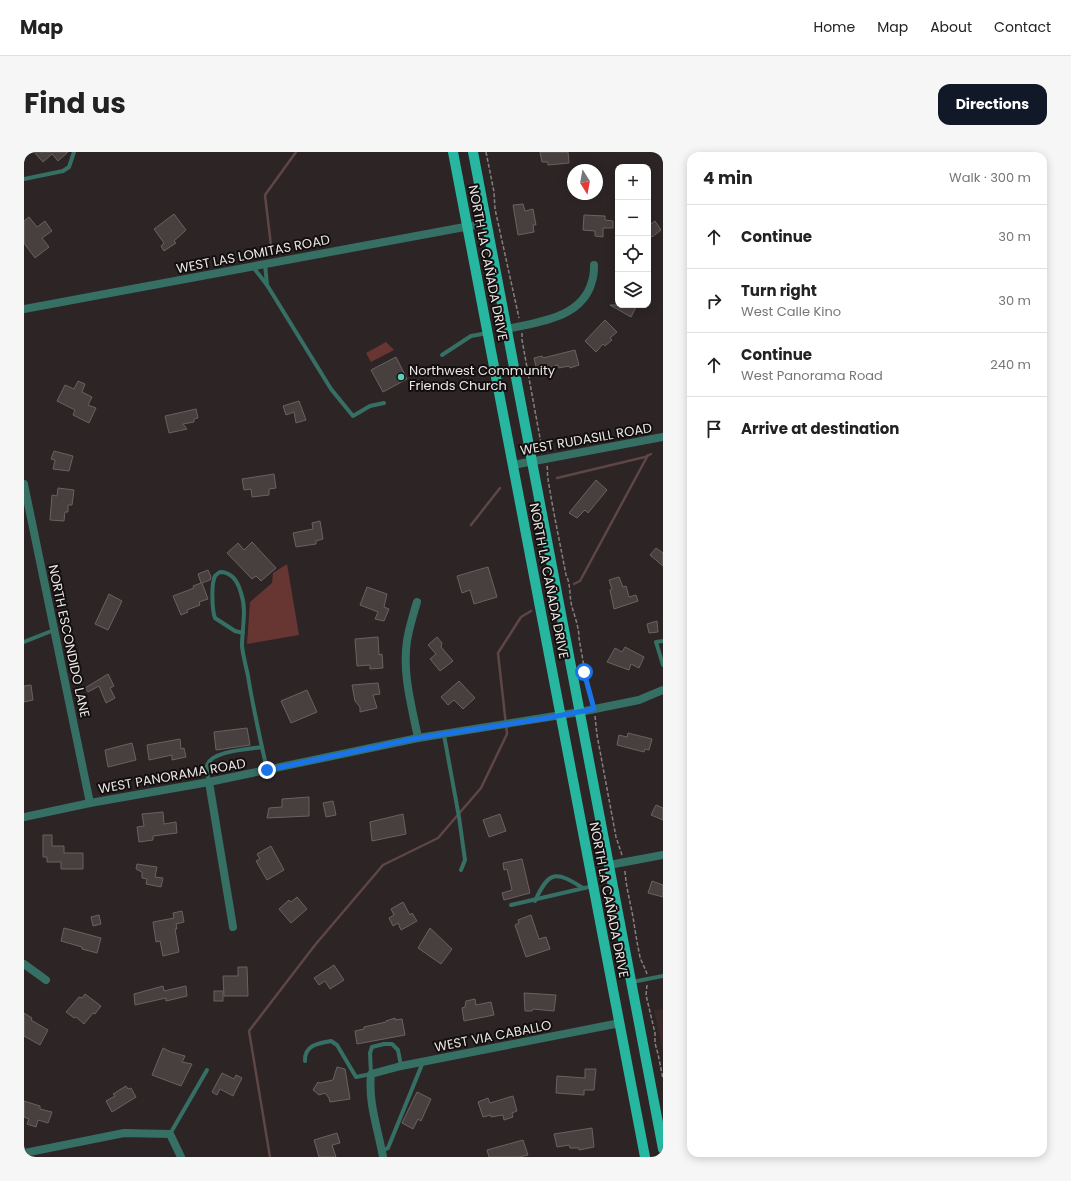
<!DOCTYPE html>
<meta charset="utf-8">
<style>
:root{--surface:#fff;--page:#f6f6f6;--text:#222;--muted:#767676;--line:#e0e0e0;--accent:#111827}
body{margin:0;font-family:Poppins,sans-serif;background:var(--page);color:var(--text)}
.controls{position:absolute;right:12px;top:12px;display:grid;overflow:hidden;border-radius:8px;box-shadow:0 2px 10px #0003}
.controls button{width:36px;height:36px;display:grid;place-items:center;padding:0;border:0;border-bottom:1px solid var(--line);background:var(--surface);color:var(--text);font:20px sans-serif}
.compass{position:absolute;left:543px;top:12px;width:36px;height:36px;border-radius:50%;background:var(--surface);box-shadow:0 2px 10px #0003;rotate:169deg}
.stop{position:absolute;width:12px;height:12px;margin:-9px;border:3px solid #1a73e8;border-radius:50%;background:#fff}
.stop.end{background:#1a73e8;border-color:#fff;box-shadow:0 1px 4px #0008}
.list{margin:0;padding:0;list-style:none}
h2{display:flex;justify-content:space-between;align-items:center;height:52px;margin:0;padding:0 16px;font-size:17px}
h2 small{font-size:13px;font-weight:400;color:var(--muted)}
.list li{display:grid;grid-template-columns:26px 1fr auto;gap:12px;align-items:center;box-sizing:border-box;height:64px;padding:0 16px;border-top:1px solid var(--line)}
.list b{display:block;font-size:15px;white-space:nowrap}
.list p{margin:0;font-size:13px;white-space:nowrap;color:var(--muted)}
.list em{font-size:13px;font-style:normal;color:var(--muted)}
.icon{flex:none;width:22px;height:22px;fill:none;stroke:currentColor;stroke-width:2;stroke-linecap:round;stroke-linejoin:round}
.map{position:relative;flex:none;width:639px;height:1005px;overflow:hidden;border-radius:12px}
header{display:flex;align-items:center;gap:24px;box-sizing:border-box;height:56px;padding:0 20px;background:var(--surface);border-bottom:1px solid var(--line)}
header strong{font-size:19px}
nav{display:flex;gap:22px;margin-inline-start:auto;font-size:14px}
.intro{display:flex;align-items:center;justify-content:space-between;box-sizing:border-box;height:96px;padding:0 24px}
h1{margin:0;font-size:28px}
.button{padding:10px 18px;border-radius:12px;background:var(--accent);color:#fff;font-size:14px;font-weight:700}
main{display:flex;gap:24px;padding:0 24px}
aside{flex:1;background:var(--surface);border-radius:12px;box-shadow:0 2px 10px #0003}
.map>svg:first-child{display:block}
</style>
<header>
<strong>Map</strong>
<nav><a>Home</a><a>Map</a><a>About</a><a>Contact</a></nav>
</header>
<div class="intro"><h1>Find us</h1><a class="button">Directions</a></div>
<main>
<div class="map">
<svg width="639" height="1005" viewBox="0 0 639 1005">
<rect width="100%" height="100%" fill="#2d2525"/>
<!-- built -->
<path fill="#3a2b2a" d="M639,857v43l-9,-42z"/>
<!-- green -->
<g fill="#673532">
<path d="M362,190l8,8 -23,12 -5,-9z"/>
<path d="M263,412l12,71 -52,9 3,-42 22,-19 1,-10z"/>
</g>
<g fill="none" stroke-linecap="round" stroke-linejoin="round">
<!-- stream -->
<g stroke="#5e4546" stroke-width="2.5">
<path d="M248,102l-7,-59 31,-43"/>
<path d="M533,326l88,-21 6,-3"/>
<path d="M447,373l29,-37"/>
<path d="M550,432l6,-3 68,-126"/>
<path d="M246,1005l-21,-126 66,-86 68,-80 55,-27 43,-50 26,-54 -9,-81 23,-36 10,-6"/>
</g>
</g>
<!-- building -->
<g fill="#483f3f" stroke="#6a6160">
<path d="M10,0h34l-10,9 -6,-7 -9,8z"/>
<path d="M516,0h28l1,11 -21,2v-3h-6z"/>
<path d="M499,52l2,7 8,-2 3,16h-3l1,7 -16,3 -5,-30z"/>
<path d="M150,62l12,16 -12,11 2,2 -12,8 -3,-5 3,-3 -10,-14z"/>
<path d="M560,63l21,1v4l8,1v7h-10v9l-8,-1v-5l-12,-1z"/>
<path d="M5,65l8,10 8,-6 7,10 -10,7 7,9 -14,11 -11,-15v-22z"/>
<path d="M631,69l6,9 -9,7 -4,-5v-6z"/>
<path d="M586,153h27l-6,12z"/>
<path d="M581,168l12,12 -7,6 2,2 -7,6 -2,-2 -7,8 -11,-11z"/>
<path d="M551,198l4,15 -9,3 -1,-2 -10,2 -1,-3 -21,6 -3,-13 8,-2 1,2z"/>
<path d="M372,205l11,22 -24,13 -12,-22z"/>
<path d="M54,229l7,3 -3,8 10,5 -4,8 8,3 -7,15 -16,-8 2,-5 -18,-9 8,-16 9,4z"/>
<path d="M275,249l7,19 -10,3 -2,-11 -8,3 -3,-9z"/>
<path d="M172,257l2,9 -4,1v3l-11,2 4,5 -18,4 -4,-17z"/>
<path d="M30,299l19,5 -4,15 -16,-2 2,-9 -4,-1z"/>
<path d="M250,322l2,14 -7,1v6l-17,2 -1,-8 -7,1 -2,-11z"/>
<path d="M572,328l11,10 -19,23 -3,-3 -8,8 -8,-5z"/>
<path d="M34,336l16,2 -2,15h-4v7h-3l-1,9 -14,-1 2,-25 5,1z"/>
<path d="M296,369l3,18 -7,2v3l-20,3 -3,-14 20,-4 -1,-6z"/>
<path d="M228,390l24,26 -15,13 -5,-5 -4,3 -25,-26 11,-10 6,7z"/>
<path d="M632,396l7,5v13l-13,-11z"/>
<path d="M464,415l9,30 -23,7 -4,-14 -8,3 -5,-17z"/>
<path d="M184,418l3,7 -1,3 -8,3 6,16 -9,3 1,3 -13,5 1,2 -7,3 -8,-19 21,-8 -1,-2 8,-3 -3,-9z"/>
<path d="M595,425l4,10 3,-1 3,11 7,-2 2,6 -24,8 -4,-19 2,-1 -3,-9z"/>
<path d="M343,435l20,7 -3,13 5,2 -5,12 -9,-2 3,-7 -18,-7z"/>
<path d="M85,442l13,7 -14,29 -13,-6z"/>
<path d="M633,469l1,11 -9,1 -2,-9z"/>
<path d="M354,485l1,18 3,-1 1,14 -13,1v-4l-13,1 -2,-27z"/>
<path d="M413,485l5,6 -1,4 12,14 -13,10 -10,-12 6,-5 -8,-9z"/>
<path d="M601,495l19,10 -5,11 -8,-4 -2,6 -22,-8 8,-14 7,4z"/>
<path d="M84,522l6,12 -4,2 5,10 -9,5 -7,-17 -11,6 -3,-4z"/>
<path d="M435,529l16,17 -12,11 -9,-9 -6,5 -7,-8z"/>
<path d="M354,531l2,11 -7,1 4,13 -17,4v-5l-5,-6 -3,-16z"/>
<path d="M7,533l2,15 -9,2v-16z"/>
<path d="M283,538l10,22 -26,11 -10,-22z"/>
<path d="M223,576l3,17 -34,5 -2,-18z"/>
<path d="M604,581l24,6 -3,11 -4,-1 -1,3 -27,-7 2,-10 8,2z"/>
<path d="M156,587l1,10 3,-1 2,9 -14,3v-5l-23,5 -2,-15z"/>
<path d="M108,591l4,17 -28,7 -3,-17z"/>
<path d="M285,645v19l-42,2 2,-10 13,-1v-8z"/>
<path d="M309,649l3,14 -10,2 -3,-14z"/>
<path d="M632,653l7,3v12l-12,-5z"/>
<path d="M139,660l1,12 12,-2 1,11 -24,3v4l-14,2 -2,-15 7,-1 -2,-12z"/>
<path d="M379,662l3,20 -34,7 -2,-19z"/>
<path d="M476,662l6,17 -17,6 -6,-17z"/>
<path d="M19,683h9v11h12v7h19v16h-22v-7h-14v-5h-4z"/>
<path d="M247,694l13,24 -17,10 -11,-19 4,-2 -3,-5z"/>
<path d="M498,707l8,34 -26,7 -2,-7 10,-3 -5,-21 -3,1 -1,-7z"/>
<path d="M113,712l20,3 -2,10 8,1 -2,9 -15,-3 1,-5 -5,-1v-6l-6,-3z"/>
<path d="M628,729l11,4v12l-15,-4z"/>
<path d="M273,745l10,12 -16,14 -12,-14 10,-9 2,2z"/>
<path d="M379,750l7,13 2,-2 5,8 -16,9 -3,-7 -5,3 -4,-8 5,-3 -3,-6z"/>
<path d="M158,759l2,11 -8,2 1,5h-2l4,23 -16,4 -3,-15 -4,1 -3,-20 21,-4 -1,-5z"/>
<path d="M75,763l2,9 -8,2 -2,-9z"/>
<path d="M507,763l8,24 7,-2 4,12 -24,8 -11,-32 4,-2 -1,-3z"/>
<path d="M40,776l37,10 -4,15 -15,-4v-2l-21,-6z"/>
<path d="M406,776l22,21 -11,15 -23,-16z"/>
<path d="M310,813l10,15 -14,9 -5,-8 -6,4 -5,-7z"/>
<path d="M214,815h9l1,29h-24l-1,-20h15z"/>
<path d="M139,834l1,5 22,-5 1,10 -21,5v-3l-31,7 -1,-11z"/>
<rect x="190" y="839" width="9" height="10"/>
<path d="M500,841l32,2 -2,16 -21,-2 -1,2h-7z"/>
<path d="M61,842l16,12 -6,8 -2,-1 -9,11 -8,-7 -2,1 -8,-6 13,-15 3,1z"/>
<path d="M451,847l1,6 15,-3 3,13 -30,6 -2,-13 3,-1 1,-6z"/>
<path d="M0,861l8,5 -1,2 17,10 -8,15 -16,-9z"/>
<path d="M371,866v2l7,-1 3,16 -48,9 -2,-13 9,-2v-2l22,-5v-1z"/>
<path d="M139,896l8,4 14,4 -3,6 10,2 -11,22 -29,-11z"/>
<path d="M313,915l8,2 5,30 -20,3 -1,-4 -4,-5 -6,2 -6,-5 5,-8 2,1 13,-3z"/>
<path d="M561,917h11l-2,21h-10v5l-28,-2 1,-17 28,2z"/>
<path d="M198,921l12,6 2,-4 6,3 -9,18 -13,-7 -3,6 -5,-3z"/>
<path d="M102,934l2,3 3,-1 5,9 -24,15 -6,-11 9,-5 -2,-2z"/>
<path d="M393,940l14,7 -10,22 -3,-2 -5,10 -11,-6z"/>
<path d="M489,944l4,15 -5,2 1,4 -9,3 -1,-5 -12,2v-2l-8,2 -5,-15 10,-4 2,5z"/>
<path d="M0,949l16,5v3l12,3 -4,11 -10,-3 -2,7 -9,-3 2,-5 -5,-2z"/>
<path d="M568,976l2,19 -15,3v-2h-9l-1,-3 -12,2 -3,-13z"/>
<path d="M313,981l3,10 -8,2 4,12h-17l-5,-17z"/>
<path d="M499,988l5,15 -9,2h-30l-2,-7z"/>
</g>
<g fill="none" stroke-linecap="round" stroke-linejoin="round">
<!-- path -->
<g stroke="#867f7f" stroke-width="1.5" stroke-dasharray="4 2" stroke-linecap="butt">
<path d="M462,0l8,40 1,17 24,109"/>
<path d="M498,181v7l20,109 1,2"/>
<path d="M523,314c1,4 0,9 1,13 5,32 12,64 18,96 5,9 3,21 6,32 3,10 7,21 7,31l8,46 5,17"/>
<path d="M571,564l2,19 19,102 6,18"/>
<path d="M601,719c1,16 5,30 8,46 2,13 4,26 7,40 2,6 5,11 7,17"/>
<path d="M623,833l-1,10 9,38v10l3,11 5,25"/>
</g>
<!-- service -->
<g stroke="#366f64" stroke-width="4">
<path d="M0,27l39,-8 6,-4 5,-15"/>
<path d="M241,112l2,21"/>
<path d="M229,115l14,18 64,104 22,27 17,-10 14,-3"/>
<path d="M418,203l29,-19 17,-3"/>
<path d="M219,481l-8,-2 -20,-13c-3,-8 -4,-34 0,-42 1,-1 3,-3 5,-4 12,0 18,10 21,21 6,17 1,35 1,53 1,10 4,20 6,30 5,32 12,62 19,94"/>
<path d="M639,489l-7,1 7,23"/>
<path d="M0,490l30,-12"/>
<path d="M420,583l15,82 6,43 -4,10"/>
<path d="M185,630c-1,-5 -3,-11 -2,-16 3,-15 42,-17 55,-19"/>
<path d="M511,749c14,-31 21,-30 48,-13"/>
<path d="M487,753l82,-19"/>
<path d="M608,830l31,-6"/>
<path d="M281,909c-1,-16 14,-18 26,-20l6,4 19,32 15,-3 -1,-21 2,-6 12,-3h8l6,6 3,16"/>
<path d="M146,982l37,-64"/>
<path d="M358,999l6,-3 35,-86"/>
</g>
<!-- minor -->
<g stroke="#366f64" stroke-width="8">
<path d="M0,157l462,-86"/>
<path d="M483,177c31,-7 76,-11 85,-48 2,-5 2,-11 2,-16"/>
<path d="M489,313l150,-28"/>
<path d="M0,332l66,319"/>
<path d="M393,450c-4,13 -8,26 -10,39 -5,33 5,66 11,97"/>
<path d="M185,630l24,145"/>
<path d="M0,665l66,-14 119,-21 209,-44 162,-26 59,-12 24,-10"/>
<path d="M585,713l54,-10"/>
<path d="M0,812l22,16"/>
<path d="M0,1001l100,-20 46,1 11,23"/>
<path d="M359,1005c-5,-28 -15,-54 -12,-83l30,-8 219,-43"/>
</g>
<!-- primary -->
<g stroke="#27b7a0" stroke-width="10">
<path d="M429,0l192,1005"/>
<path d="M449,0l190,997"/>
</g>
</g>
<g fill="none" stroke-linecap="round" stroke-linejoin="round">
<!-- route -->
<path stroke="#1a73e8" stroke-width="5" d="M243,618l151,-32 129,-20 47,-9 -10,-37"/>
</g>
<!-- markers -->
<circle fill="#5dceb8" stroke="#130f0f" stroke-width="1.5" cx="377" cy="225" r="4"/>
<g text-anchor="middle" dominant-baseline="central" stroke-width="4" stroke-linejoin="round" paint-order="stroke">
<!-- street labels -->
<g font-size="13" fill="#ece6e6" stroke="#130f0f">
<text transform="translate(229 102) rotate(-11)">WEST LAS LOMITAS ROAD</text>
<text transform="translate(464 111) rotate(79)">NORTH LA CAÑADA DRIVE</text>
<text transform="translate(562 287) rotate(-10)">WEST RUDASILL ROAD</text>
<text transform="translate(525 429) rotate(79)">NORTH LA CAÑADA DRIVE</text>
<text transform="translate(45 489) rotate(78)">NORTH ESCONDIDO LANE</text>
<text transform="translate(148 624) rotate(-10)">WEST PANORAMA ROAD</text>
<text transform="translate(585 748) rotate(79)">NORTH LA CAÑADA DRIVE</text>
<text transform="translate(469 884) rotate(-11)">WEST VIA CABALLO</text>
</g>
<!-- poi labels -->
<g font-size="13" fill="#ece6e6" stroke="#130f0f" text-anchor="start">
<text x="385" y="218">Northwest Community<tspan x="385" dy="15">Friends Church</tspan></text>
</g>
</g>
</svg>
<div class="controls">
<button>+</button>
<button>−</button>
<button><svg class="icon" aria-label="locate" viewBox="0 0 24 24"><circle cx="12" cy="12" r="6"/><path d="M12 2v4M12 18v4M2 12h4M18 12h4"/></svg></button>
<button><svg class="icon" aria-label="layers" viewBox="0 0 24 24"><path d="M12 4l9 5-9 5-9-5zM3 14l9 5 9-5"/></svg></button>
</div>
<svg class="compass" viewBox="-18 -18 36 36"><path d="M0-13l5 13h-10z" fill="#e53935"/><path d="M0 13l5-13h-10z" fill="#767676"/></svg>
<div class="stop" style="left:560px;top:520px"></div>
<div class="stop end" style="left:243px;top:618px"></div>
</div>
<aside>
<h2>4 min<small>Walk · 300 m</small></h2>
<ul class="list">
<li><svg class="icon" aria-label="ahead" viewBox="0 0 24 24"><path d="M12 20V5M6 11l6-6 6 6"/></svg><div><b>Continue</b></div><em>30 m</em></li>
<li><svg class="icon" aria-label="right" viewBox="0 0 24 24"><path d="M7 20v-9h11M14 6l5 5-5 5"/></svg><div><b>Turn right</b><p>West Calle Kino</p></div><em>30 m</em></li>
<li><svg class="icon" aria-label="ahead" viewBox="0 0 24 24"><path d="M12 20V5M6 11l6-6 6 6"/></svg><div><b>Continue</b><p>West Panorama Road</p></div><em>240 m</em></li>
<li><svg class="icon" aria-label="arrive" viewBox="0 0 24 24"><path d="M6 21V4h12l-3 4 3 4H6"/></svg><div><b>Arrive at destination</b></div></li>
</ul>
</aside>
</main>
